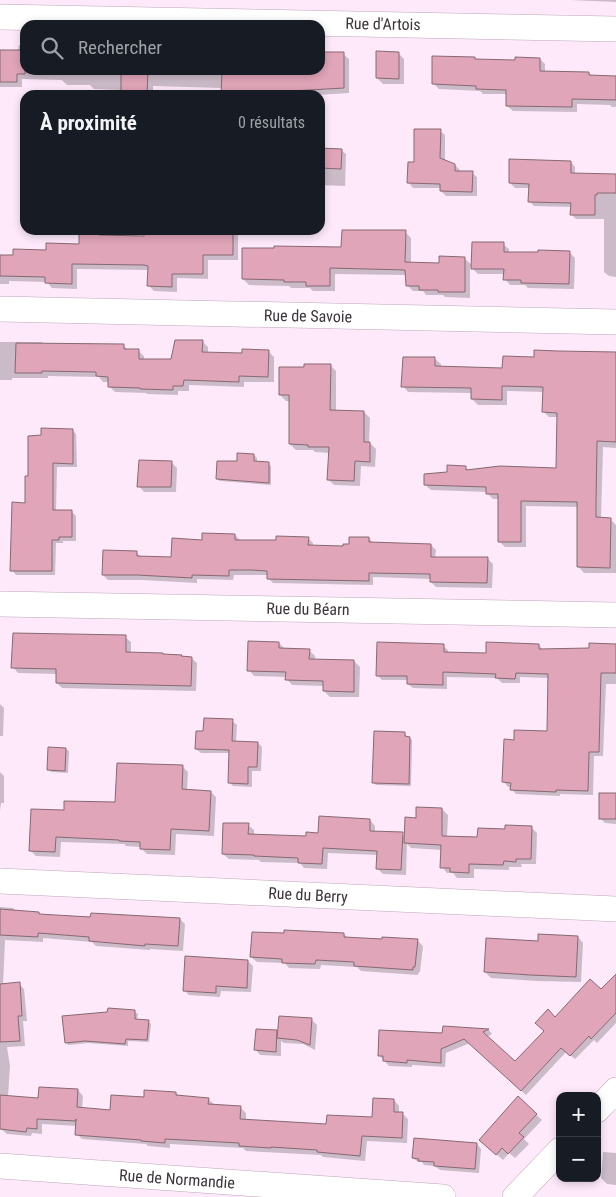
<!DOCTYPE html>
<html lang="fr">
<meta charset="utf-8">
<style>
:root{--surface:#171b24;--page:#242831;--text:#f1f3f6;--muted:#9ea1a6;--line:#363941}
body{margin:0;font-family:"Roboto Condensed",sans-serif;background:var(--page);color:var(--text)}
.controls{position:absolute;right:15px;bottom:15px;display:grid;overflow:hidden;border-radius:10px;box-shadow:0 2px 8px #0003}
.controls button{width:45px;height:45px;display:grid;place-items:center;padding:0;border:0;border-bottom:1px solid var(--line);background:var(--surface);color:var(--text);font:25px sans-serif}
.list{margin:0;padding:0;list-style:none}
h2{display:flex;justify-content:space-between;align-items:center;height:65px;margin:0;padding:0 20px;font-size:21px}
h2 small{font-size:16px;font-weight:400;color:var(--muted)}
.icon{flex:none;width:28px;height:28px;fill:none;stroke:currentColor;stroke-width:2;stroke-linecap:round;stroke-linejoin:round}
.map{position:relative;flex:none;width:616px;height:1197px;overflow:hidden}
.search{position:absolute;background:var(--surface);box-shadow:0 2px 8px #0003;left:20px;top:20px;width:305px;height:55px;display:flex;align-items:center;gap:12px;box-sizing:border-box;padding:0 18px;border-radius:15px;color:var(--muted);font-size:19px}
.panel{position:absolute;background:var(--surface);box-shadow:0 2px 8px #0003;left:20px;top:90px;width:305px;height:145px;border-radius:15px}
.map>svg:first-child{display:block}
</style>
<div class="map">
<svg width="616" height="1197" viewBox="0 0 616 1197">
<rect width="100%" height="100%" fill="#fee9fa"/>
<!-- shadow -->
<g fill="#0003">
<path d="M570,0h46v2z"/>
<path d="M19,45l6,1v24h221l3,4v1h36v-5h35v-17l23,1 6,5v34l-33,2h-94l1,-7 -70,-2v9h-31v-5l-28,-1 -4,-4h-23l-5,-5 -40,-1v8h-22v-36h18z"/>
<path d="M398,53l6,6v25h-21l-6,-6z"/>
<path d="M540,59l5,5v8l44,1 4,4h23v30h-4l-2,-2 -33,-1v8l-64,-1 -6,-5 1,-12h-25l-3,-3 -41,-2 -6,-6 43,-22 40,1z"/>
<path d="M440,131l5,4v26l10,4 5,5v2l12,1 5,4v19h-31l-5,-5v-3h-28l-4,-5 6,-19z"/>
<path d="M20,146h5v32h-3l-2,-2z"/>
<path d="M320,149l21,1 5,4 -1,32 -25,-1z"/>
<path d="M571,162l4,5v7l41,1v102l-7,-1 -5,-4v-53h-28l-5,-5 1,-7 -38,-1 -4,-4v-14h-15l-5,-5z"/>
<path d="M80,230h20l4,3 -1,3 43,1 63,-3v-4h29v30h-30v19l-31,-1v14l-23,-1 -5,-5v-16l-72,-1v20l-25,-1 -5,-6 -38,-1v3h-9v-28h15l65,-11z"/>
<path d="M405,232l6,6v26h29l24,-6 9,8 30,-22 6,5v4l60,-1 6,6 -1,31 -46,-1 -3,-3h-15l-5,-6v-5h-27l-8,-8v32l-25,-1 -2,-2h-17l-3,-4h-10l-6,-6v-10l-72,-1v17h-22l-3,-3h-19l-2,-2 -40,-1 -6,-6 99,-31z"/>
<path d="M202,341l6,6v7l35,1 25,-4 6,6v25h-30v5l-55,-2v6h-11v4l-31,-1 -1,-1 -31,-1 -6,-6v-4h-6l-4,-5 -51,-1v2h-36v2h-12v-38h42l2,2 79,1 5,5 10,1 6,5v4l28,1z"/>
<path d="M616,353v95l-13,-1 -2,72h9l6,6v48h-32l-5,-6v-60l-53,-1v41h-21l-6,-6v-42h-6l-5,-5v-2l-57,-2 -6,-5 23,-12 17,-6 4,4 88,-2 1,-52h-9l-6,-6 1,-19 -37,-1v14h-29l-6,-6v-6l-64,-1 -5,-6 32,-27 6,5v3l63,2 31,-10z"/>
<path d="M330,365l6,6v41h28l6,6 -1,24 7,7 -1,18 -14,-1 -1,20 -26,-1 -6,-6 2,-26 -15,-1 -2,-2h-17l-6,-6 1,-43h-5l-6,-6 25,-26z"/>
<path d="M72,430l4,4 1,33h-20l-1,44 16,1 4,4v25h-13v2h-7l-1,32h-39l-4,-5 14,-66 3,-27 13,-41z"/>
<path d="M254,455l3,3v5h11l3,3v19l-51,-4 -3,-2 21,-17z"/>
<path d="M171,462l6,6 -1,24h-32l-5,-6z"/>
<path d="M235,535l5,5 37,2 31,-4 5,5v3l31,1 25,-9 5,6 57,1 5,5 -1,8 53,1 5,5 -1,24 -56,-1 -5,-5v-3l-58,-2v8l-100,-2 -5,-5v-3h-34l-1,5 -36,-1v4l-55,-3h-34l-5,-5 33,-23 5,5 32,1 30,-16z"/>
<path d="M125,637l6,5v11l50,3 2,2h8l6,5 -1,28 -134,-3 -5,-5v-9l-39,-1 -5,-6z"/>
<path d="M279,643l6,6 24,1 6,6v4l39,1 6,6 -1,30h-29l-6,-6v-5l-32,-1 -5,-6v-2l-33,-1 -5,-6z"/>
<path d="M616,644v40h-10l-3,72h-9l-1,39 -33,-1v2l-44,-2 -4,-4v-3h-4l-4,-5 11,-41 33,-9 1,-54 -29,-1v6h-18l-5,-5 -50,-1v12l-34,-1 -5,-4v-4h-26l-5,-5 66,-29 5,4v3l39,1 52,-9 4,5h47z"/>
<path d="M0,704l4,4 -1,28h-3z"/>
<path d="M232,721l5,4 -1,17 22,1 4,4 -1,24h-9v16l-19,-1 -4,-4 1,-29h-29l-5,-4 8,-17z"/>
<path d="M405,734l2,4h2l3,2 -1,46 -35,-1 -3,-3z"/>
<path d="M66,749l3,2 -1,22 -17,-1 -2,-3z"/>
<path d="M182,766l6,6 -1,19 24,1 5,5 -2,39 -38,-2 -1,21 -28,-1 -6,-6v-1l-15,-1 -2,-2 -63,-2 -1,15 -24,-1 -5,-5 34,-39 51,-9z"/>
<path d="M0,772l4,4v27h-3l-1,8z"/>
<path d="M616,795v29l-11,-1 -5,-5z"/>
<path d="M442,809l6,6 -1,22 32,1 28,-8 24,-3 6,6 -1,31h-15l1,3h-13v3l-35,-1v9h-17l-4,-5h-6l-5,-6v-17l-31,-2 -4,-4 -1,31 -23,-1 -6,-6 1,-13 -50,-2 -1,16 -23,-1 -4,-5 -39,-1 -2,-2 -30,-1 -6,-5 25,-29 6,5v5l53,3 63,-18 5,6v6l27,2 4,3 11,-18z"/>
<path d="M0,907l13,1 3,3 23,2 2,3 51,3h88l5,5 -2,27 -33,-2v1l-54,-4 -4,-4 -49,-4v4l-38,-2 -2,45 16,-1 5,5 3,32h-4l2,25 -18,1 3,19 -2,31 32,2 38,-9 5,6 -1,13 29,2 34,-13 31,-5 4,4 28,2 6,5v2l27,2 5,5v8l81,4 46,-6 21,-19 5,6v7l4,1 5,5 -1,24 -40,-2 -2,20 -42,-4 -2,-2 -75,-4 -3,-3 -73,-4v4l-22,-2 -2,-2 -64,-5 -5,-5v-8l-35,-2v10l-10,-1 -1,3 -24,-2 -6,-5 -1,-10z"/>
<path d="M344,934l5,5 68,1 6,6 -3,26h-1l-1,3 -57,-4 -4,-4 -36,-2 -1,4 -31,-1 -4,-5 -28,-1 -6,-5z"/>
<path d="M578,937l5,6 -2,39 -44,-1 -46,-3 -6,-6 54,-30z"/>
<path d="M248,961l5,5 -2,26 -30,-1 -1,6 -31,-2 -5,-5z"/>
<path d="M616,975v48l-19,20 -3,-3 -19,19 -9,-7 -40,43 -56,-52 -24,10 -1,14 -33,-2v2l-23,-1 -10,-11 64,-20 1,-7 45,2 3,4 -5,3 28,26 40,-45 46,-27z"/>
<path d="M135,1012l3,2 -1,6 11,1 3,3 -2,18 -21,-1v5l-40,-3 -20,2 -2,-3z"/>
<path d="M311,1019l6,6 -2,25 -12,-6 -19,-1 -3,-2v15l-21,-1 -4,-5 21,-19 2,2z"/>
<path d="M518,1098l24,22 -18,19 5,5 -14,14 -6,-5 -6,7 -16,-14z"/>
<path d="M477,1144l4,5 -2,24 -39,-3 -5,-4 -11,-1 -2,-3h-4l-5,-4z"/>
<path d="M603,1152l13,1v32l-9,-1 -6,-6z"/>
</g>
<!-- building -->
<g fill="#e0a5b8" stroke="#876972">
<path d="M0,50h25v24h-8v8h-17z"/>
<path d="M376,51l23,1v27l-23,-1z"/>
<path d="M320,52h24v36l-70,4v3h-53l1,-25h22v4h40l-1,-4h37z"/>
<path d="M432,56l43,1v2l40,1v-3l25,1v13l49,1v3l27,1v24l-44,-1v8l-66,-1v-16l-30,-1v-3l-44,-2z"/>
<path d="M121,70h27l-1,25h-26z"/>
<path d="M414,129h27l-1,29 15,6v7h18l-1,21 -32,-1v-7l-33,-1 1,-21h6z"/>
<path d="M320,148l22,1 -1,20 -21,-1z"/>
<path d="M509,159l62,2v12l45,1v19h-19v2h-2v20h-25l1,-12 -43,-1 1,-18 -20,-1z"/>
<path d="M79,230h20v5l45,1 1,-4h62v-2h26v25h-30v19h-31v13l-25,-1 1,-20 -4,-1 -72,-1v20l-27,-1v-6l-45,-1v-21h13v-6l33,1v-7l33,1z"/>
<path d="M342,230h64l-1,32 34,1v-7l26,1v35h-27v-2h-19v-4h-13l-1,-16 -75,-2v18h-24v-4h-22v-2l-42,-1v-31h32v-2l67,1z"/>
<path d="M472,242h32v10h34v-2l32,1 -1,33 -48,-1v-3h-18l1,-11h-33z"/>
<path d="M175,340h28l-1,12 40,1v-4l27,1 -1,27 -29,-1v6l-55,-2 -1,6h-10v4l-33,-1v-1l-32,-1v-10l-12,-1v-4l-54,-1v2h-27l1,-30 108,1v5h15v10h32z"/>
<path d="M534,350l24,1 58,1v90l-19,-1 -1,62v14l15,1 -1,50 -33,-1v-65l-56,-1v41h-23v-48h-12v-7l-62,-2v-11l23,-2v-7l19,1v4l34,-4 56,2 1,-55 -15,-1 1,-25 -41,-1v14l-31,-1v-11l-70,-1 2,-30h32v9l67,2 1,-12 31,1z"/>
<path d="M304,364h27l-1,46 34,1v31h6v20l-15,-1 -1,20 -27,-1 2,-33h-21v-2l-19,-1v-49h-10v-28h25z"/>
<path d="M41,428l32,1v35l-20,-1v47h19v27h-13v3h-7v31h-42l2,-69 13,1v-27h3v-40l13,-1z"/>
<path d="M237,453l17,1v7l15,1v21l-53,-4 1,-18h20z"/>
<path d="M139,460l33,1 -1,26h-34z"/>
<path d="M202,533l33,1v6h41v-4l33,1 -1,8 35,1v-2h6v-7h20v5l62,2v13h57l-1,26 -57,-1v-8l-61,-1v8l-102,-2v-8l-16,-1h-22v6l-37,-1v3l-55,-3h-35l1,-25 34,1v5l34,1 1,-19 30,2z"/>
<path d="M13,633l113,2v17l37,1v1l19,1 -1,1 11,1 -1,29 -135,-3v-14l-45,-1z"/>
<path d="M248,641l31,1v6l31,1 -1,10 45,1v32l-31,-1v-10l-38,-1 1,-8 -39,-1z"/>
<path d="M377,642l67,2v8l42,1v-11l53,2v5l50,-1v-5l27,1v29h-15l-2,79h-10l-1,39 -32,-1v2l-46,-2 1,-7 -9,-1 2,-43 10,1v-10l33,1 1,-57 -32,-1 -1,6 -20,-1 1,-4 -53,-2v13l-36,-1v-8h-31z"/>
<path d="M204,718l29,1 -1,22 26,1 -1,25h-9v17l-20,-1 1,-33 -34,-1 1,-18h7z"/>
<path d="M374,731l31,1v4l5,1 -1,47 -37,-1z"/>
<path d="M48,747l18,1 -1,23 -18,-1z"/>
<path d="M117,763l66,2 -1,24 29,2 -2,40 -38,-2 -1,21 -30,-1v-7l-21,-1v-1l-63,-3 -1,15 -26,-1 2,-42 33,1v-9l51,1z"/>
<rect x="599" y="793" width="17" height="26"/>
<path d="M416,807l26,1v28l35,1 1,-9 27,1v-4l27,1 -1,33h-15v3l-12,-1 -1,4 -34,-1v9l-19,-1v-4h-10l1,-23 -37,-2 1,-26 11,1z"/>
<path d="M319,816l51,3v12l33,1 -2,38 -25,-1 1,-18 -54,-3 -1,16 -24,-1v-5l-44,-2v-1l-32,-1 1,-31h26l-1,11 58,2v-4l12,1z"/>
<path d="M0,909l39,3v2l51,3 1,-4 89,5 -2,28 -33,-2v2l-56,-5v-4l-51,-4v4l-38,-2z"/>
<path d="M284,930l60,3v4l38,2v-2l36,2 -3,28h-2v3l-59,-4v-4l-38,-2 -1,4 -33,-1v-4l-32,-2 2,-25 32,1z"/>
<path d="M538,934l40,2 -2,41 -46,-2 -46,-3 2,-34 52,3z"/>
<path d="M185,956l63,4 -1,28 -31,-2v7l-33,-2z"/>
<path d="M616,974v39l-25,26 -2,-3 -19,20 -9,-8 -40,43 -57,-52 -23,10v14l-34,-3v3l-24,-2v-5h-5l1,-26 63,3 1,-7 46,3 -6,3 32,29 29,-30 -9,-8 13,-14 7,8 35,-38 11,10z"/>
<path d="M20,982l2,34h-4l2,25 -20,1v-58z"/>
<path d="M108,1008l27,2v9l14,1 -2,20 -21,-1 -1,5 -40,-3 -20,2 -3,-27 45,-4z"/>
<path d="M279,1016l33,2 -2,27 -13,-5 -20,-2z"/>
<path d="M256,1029l21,1 -1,22 -22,-2z"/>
<path d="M39,1087l39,2 -1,18 33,3 1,-15 33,2v-7l32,2v3l33,3 -1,6 33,2 -1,13 86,5 1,-9 45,2 1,-19 21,1v13h9l-1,26 -40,-2 -2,20 -43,-4v-2l-46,-3v1l-32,-2v-3l-74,-4v4l-24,-2v-1l-66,-5 1,-16v2l-39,-2v10l-10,-1 -1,4 -26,-3v-34l38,3z"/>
<path d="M518,1096l19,18 -18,19 5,4 -16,17 -6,-6 -6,7 -17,-15z"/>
<path d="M414,1138l63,5 -2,26 -41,-3v-4l-16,-1 1,-2 -7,-1z"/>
</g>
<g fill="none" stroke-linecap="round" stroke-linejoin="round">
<!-- minor casing -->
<g stroke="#bea6ba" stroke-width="26">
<g id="minor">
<path d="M0,17l616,12"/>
<path d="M0,309l616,13"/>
<path d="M0,604l616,11"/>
<path d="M0,881l616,28"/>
<path d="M597,1110l19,-20"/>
<path d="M0,1166l443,31"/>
<path d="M515,1197l45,-47"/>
</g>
</g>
<!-- minor -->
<use href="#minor" stroke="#fff" stroke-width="25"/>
</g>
<g text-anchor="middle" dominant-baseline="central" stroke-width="4" stroke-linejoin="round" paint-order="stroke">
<!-- street labels -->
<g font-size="16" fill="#3e343c" stroke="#fff">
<text transform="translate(383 24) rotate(1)">Rue d'Artois</text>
<text transform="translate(308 316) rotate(1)">Rue de Savoie</text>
<text transform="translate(308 609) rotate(1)">Rue du Béarn</text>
<text transform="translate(308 895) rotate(3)">Rue du Berry</text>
<text transform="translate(177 1179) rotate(4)">Rue de Normandie</text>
</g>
</g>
</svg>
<div class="controls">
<button>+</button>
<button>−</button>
</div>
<div class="search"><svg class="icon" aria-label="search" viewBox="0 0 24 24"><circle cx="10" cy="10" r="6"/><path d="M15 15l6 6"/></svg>Rechercher</div>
<section class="panel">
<h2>À proximité<small>0 résultats</small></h2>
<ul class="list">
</ul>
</section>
</div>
